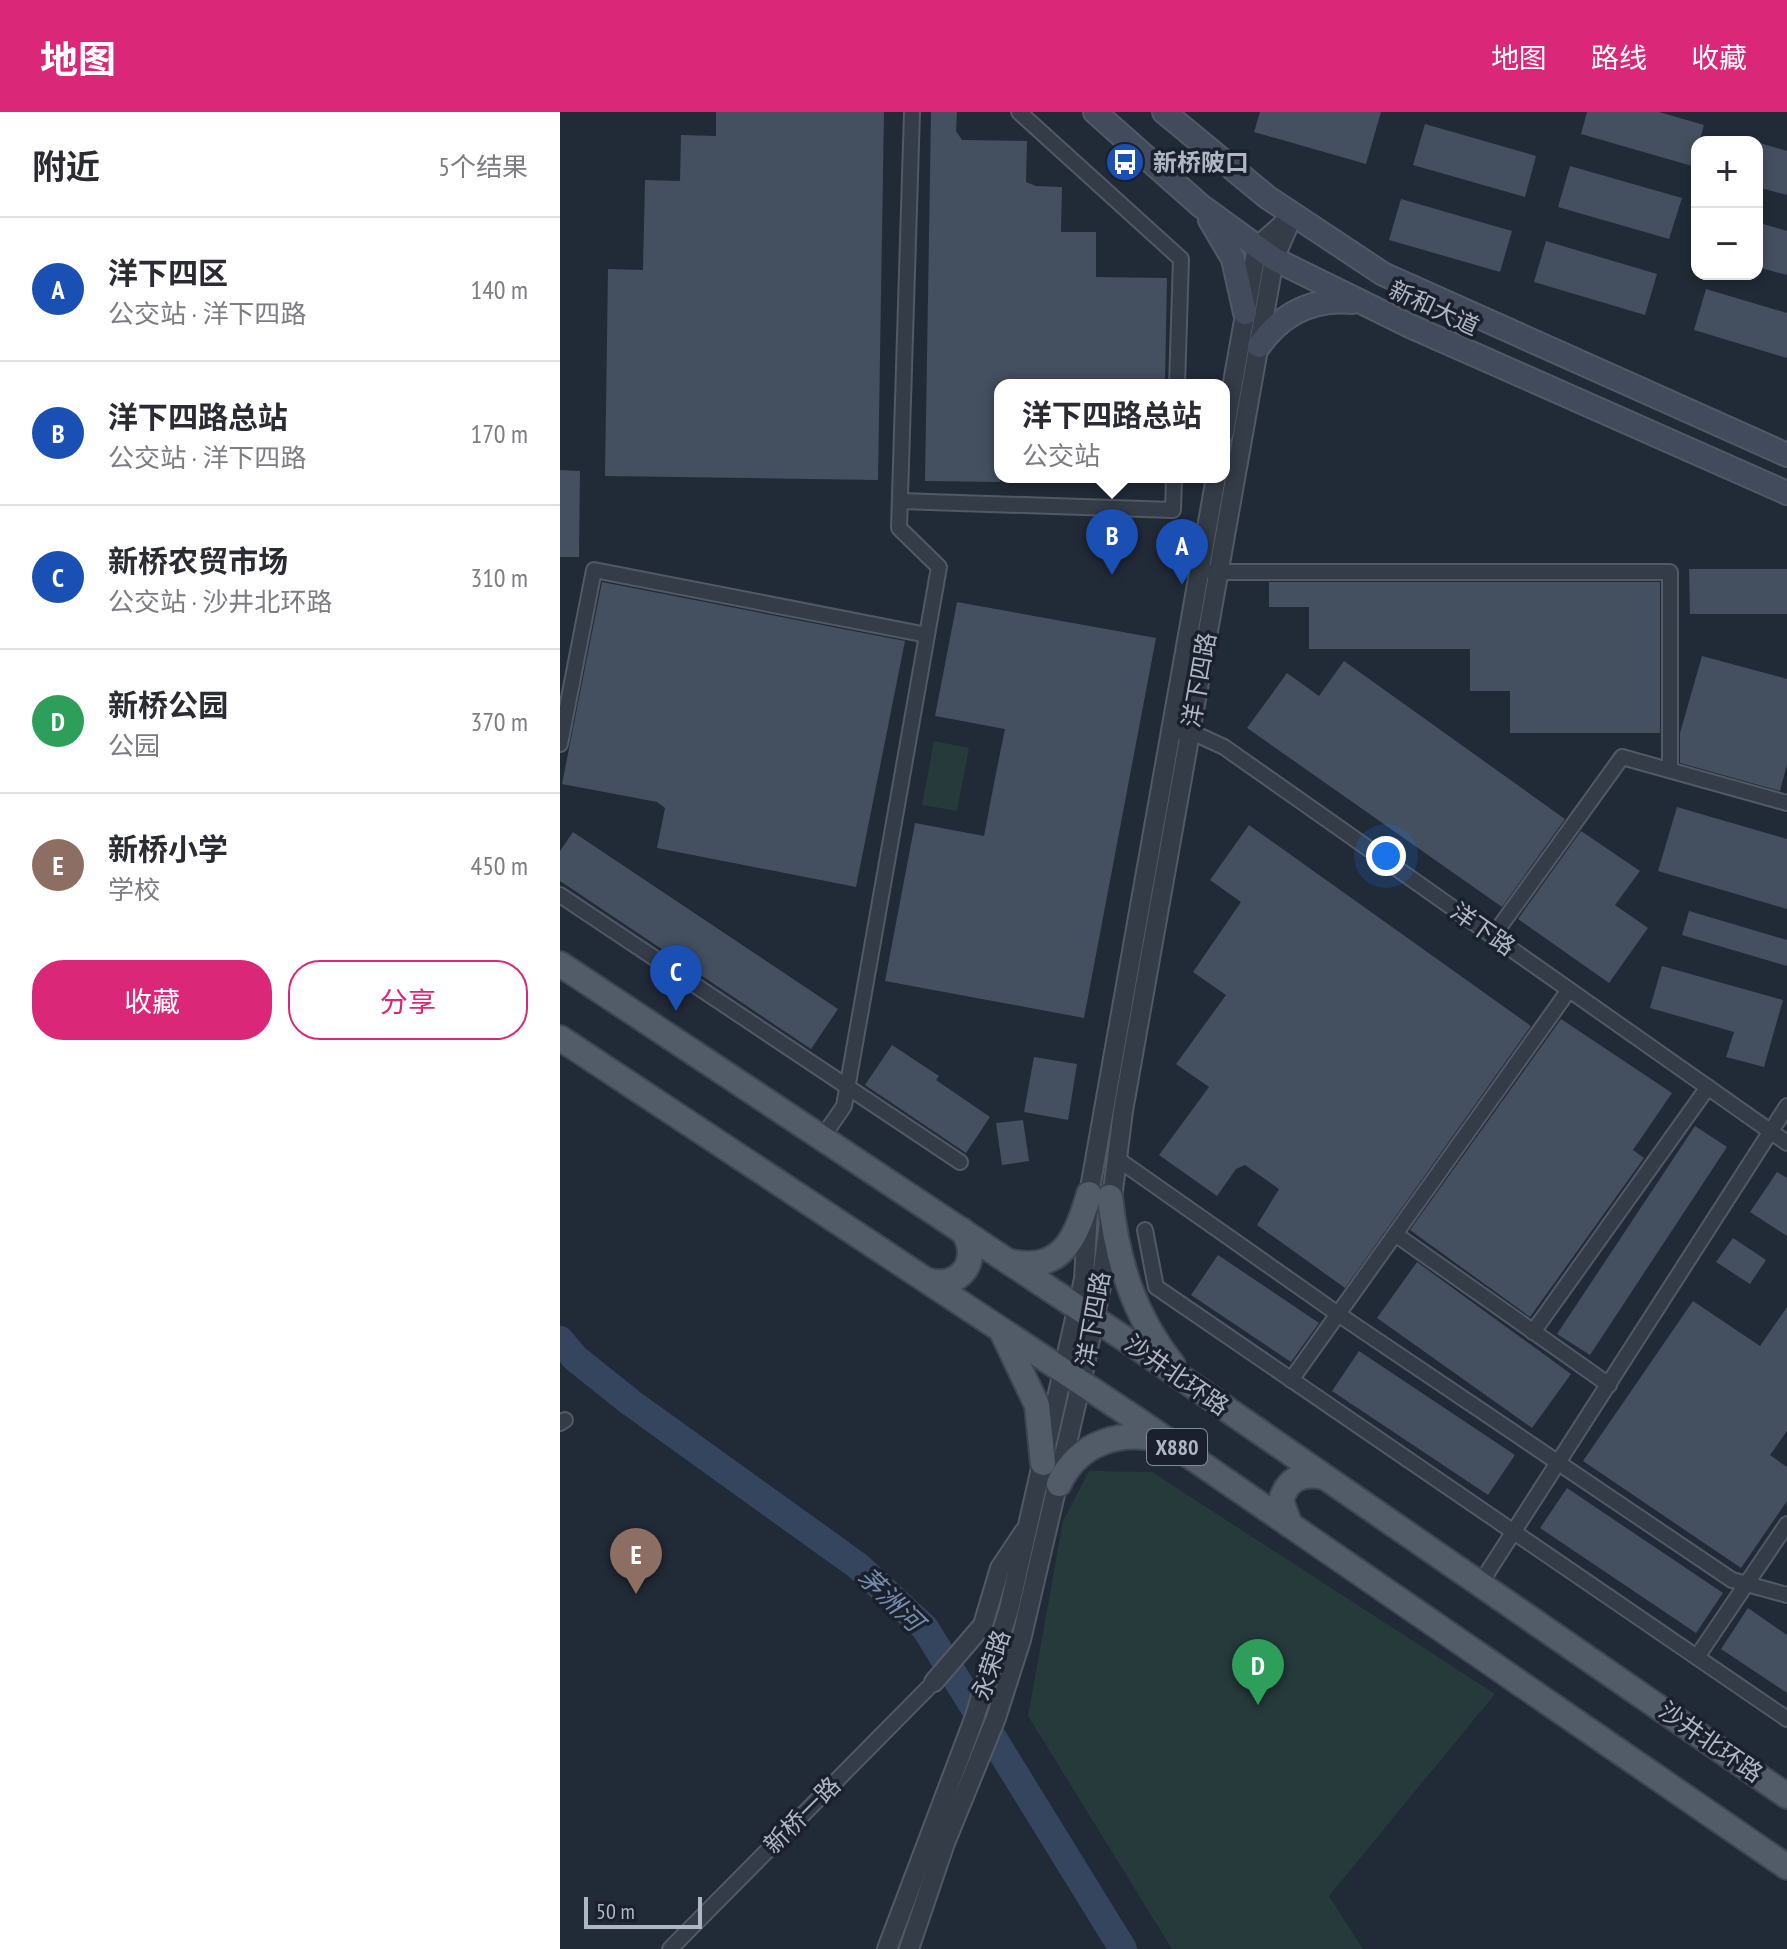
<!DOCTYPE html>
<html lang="zh">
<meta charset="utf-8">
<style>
:root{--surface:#fff;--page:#f7f7f7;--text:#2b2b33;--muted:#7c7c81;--line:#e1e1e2;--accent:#db2777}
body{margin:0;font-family:"PT Sans Narrow","Noto Sans SC",sans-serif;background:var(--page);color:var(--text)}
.controls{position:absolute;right:24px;top:24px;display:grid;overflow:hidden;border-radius:16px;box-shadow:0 4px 12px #0003}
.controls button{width:72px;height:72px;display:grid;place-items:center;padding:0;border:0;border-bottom:2px solid var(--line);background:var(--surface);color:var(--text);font:40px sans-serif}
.scale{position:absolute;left:24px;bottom:20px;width:118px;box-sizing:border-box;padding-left:8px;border:4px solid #afb6c5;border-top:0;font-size:22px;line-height:28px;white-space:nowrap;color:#afb6c5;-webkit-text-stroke:6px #1a212c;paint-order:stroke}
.you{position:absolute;left:826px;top:744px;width:28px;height:28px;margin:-20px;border:6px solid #fff;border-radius:50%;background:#1a73e8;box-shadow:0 0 0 12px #1a73e833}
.badge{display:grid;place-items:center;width:52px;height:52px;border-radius:50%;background:var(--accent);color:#fff;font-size:26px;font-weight:700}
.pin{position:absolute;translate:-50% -66px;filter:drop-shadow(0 2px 4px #0008)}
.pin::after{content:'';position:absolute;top:42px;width:28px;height:24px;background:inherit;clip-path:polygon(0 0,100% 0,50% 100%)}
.popup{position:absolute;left:434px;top:267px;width:236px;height:104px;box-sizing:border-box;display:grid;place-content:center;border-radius:16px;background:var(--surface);filter:drop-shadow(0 2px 6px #0005);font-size:26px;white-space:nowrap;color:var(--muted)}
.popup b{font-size:30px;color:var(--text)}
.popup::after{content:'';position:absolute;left:50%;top:100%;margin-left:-16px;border:16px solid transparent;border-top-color:var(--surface)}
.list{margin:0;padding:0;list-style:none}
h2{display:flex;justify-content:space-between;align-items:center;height:104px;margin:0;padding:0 32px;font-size:34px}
h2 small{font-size:26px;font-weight:400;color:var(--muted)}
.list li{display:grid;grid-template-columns:52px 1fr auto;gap:24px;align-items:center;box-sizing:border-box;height:144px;padding:0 32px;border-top:2px solid var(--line)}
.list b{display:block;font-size:30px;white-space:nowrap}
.list p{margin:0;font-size:26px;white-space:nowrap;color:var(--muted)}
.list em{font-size:26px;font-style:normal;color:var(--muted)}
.actions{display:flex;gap:16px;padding:24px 32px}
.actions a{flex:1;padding:18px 0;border:2px solid var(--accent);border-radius:32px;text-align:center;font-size:28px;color:var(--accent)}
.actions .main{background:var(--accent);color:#fff}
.map{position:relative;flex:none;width:1227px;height:1837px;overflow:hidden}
header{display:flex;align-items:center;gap:48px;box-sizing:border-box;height:112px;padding:0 40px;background:var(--accent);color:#fff}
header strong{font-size:38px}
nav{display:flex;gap:44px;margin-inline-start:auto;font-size:28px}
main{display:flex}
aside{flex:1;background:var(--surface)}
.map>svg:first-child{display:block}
</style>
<header>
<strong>地图</strong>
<nav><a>地图</a><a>路线</a><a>收藏</a></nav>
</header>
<main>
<aside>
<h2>附近<small>5个结果</small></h2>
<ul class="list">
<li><span class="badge" style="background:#1a4fb4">A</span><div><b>洋下四区</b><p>公交站 · 洋下四路</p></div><em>140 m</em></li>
<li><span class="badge" style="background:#1a4fb4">B</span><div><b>洋下四路总站</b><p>公交站 · 洋下四路</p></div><em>170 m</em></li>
<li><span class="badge" style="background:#1a4fb4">C</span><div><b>新桥农贸市场</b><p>公交站 · 沙井北环路</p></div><em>310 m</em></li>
<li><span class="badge" style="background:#2e9e5b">D</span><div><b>新桥公园</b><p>公园</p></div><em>370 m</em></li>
<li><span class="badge" style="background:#8d6e63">E</span><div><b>新桥小学</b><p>学校</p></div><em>450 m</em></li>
</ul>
<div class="actions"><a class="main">收藏</a><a>分享</a></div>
</aside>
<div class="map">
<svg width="1227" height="1837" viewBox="0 0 1227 1837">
<rect width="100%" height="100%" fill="#212a37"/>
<!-- green -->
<g fill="#26393b">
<path d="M374,629l35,7 -12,63 -35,-6z"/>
<path d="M529,1359l63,1 343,222 -166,202 34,53h-191l-144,-233 35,-195z"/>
</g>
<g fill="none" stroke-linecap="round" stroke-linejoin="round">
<!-- river -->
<path stroke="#35455e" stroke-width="28" d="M0,1228l15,18 55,44 228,164 67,62 198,321"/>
</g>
<!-- building -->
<g fill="#444f5f">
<path d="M156,0h168l-6,368 -273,-4 3,-207 35,1 2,-90 35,1 1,-46 35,1z"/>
<path d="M371,0h26l-1,19 6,9 65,1 -1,41 10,4 26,1 -1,45h35v45l71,1 -2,107h-165v97l-75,-1z"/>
<path d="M700,0h121l-15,52 -112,-32z"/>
<path d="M1027,0h72l45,13 -12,41 -111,-32z"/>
<path d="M865,12l111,32 -11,41 -112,-32z"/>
<path d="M1197,30l30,9v44l-30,-8z"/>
<path d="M1010,54l112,32 -13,41 -111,-32z"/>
<path d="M841,87l111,32 -12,41 -111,-32z"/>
<path d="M1197,110l30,9v44l-30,-8z"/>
<path d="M986,129l111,33 -12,41 -111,-33z"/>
<path d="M1146,177l81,24v45l-93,-28z"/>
<path d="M0,358l20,1 -1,86h-19z"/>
<path d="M1129,457h98v45h-97z"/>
<path d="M42,470l303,59 -49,246 -199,-39 8,-40 -8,-6 -95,-18z"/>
<path d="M709,470h391v151h-150v-42h-40v-42h-161v-42h-40z"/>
<path d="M397,490l199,36 -72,380 -199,-37 30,-158 69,13 12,-63 9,-44 -70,-13z"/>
<path d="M1142,544l85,23v85l-7,27 -100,-28v-30z"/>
<path d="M784,549l221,158 -63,88 -255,-179 40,-55 32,23z"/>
<path d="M1117,695l110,32v70l-129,-38z"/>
<path d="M689,713l282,201 -186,262 -88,-63 22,-36 -34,-24 -9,4 -19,27 -58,-41 50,-68 -33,-23 50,-69 -33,-23 48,-70 -31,-22z"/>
<path d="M1021,719l59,40 -25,34 33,23 -39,55 -91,-64z"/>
<path d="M13,720l265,177 -27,40 -251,-168v-30z"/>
<path d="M1129,799l98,29v26l-105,-31z"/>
<path d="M1102,854l121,34 -19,67 -38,-10 8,-25 -84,-24z"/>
<path d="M1001,907l111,74 -39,57 11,8 -114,159 -120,-87z"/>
<path d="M332,933l47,31 -3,4 54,37 -24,36 -101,-68z"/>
<path d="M474,945l43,7 -9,56 -44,-8z"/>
<path d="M463,1008l6,41 -27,4 -6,-42z"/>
<path d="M1135,1014l32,21 -137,208 -33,-21z"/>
<path d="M1217,1060l10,6v58l-37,-24z"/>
<path d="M1173,1126l33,22 -16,24 -34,-22z"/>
<path d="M658,1143l101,68 -28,39 -100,-67z"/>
<path d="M857,1150l154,112 -39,54 -155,-110z"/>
<path d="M1133,1189l67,45 27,-39v124l-17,24 17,12v34l-46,67 -158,-107z"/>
<path d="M799,1239l156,104 -27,40 -156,-104z"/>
<path d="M1007,1376l156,105 -27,40 -156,-105z"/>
<path d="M1188,1496l39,27v58l-66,-44z"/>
</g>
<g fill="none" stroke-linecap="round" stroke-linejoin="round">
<!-- minor casing -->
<g stroke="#525966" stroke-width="18">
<g id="minor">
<path d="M459,0l162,147 -4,126"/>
<path d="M340,389l273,9 1,-33"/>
<path d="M652,460h458v198"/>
<path d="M620,620l18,3 26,12 563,396"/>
<path d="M0,632l34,-174 333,65"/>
<path d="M0,783l400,267"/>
<path d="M933,824l129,-179 165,46"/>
<path d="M262,1026l22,-32 95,-539 -40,-39 13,-416"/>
<path d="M556,1046l222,156 394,266 55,15"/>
<path d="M585,1118l11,57 631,432"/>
<path d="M835,1122l214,151"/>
<path d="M973,1220l175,-245"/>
<path d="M731,1268l278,-390"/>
<path d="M0,1311l5,-3"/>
<path d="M920,1472l307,-478"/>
<path d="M1137,1545l90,-133"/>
<path d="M110,1837l264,-267"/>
</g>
</g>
<!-- tertiary casing -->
<g stroke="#525966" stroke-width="22">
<g id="tertiary">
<path d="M664,321l33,-186 30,-27"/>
<path d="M374,1570l49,-57 17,-57 24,-36"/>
<path d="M327,1837l87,-230 35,-110 75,-330 5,-85 127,-717"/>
<path d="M349,1837l36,-106 51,-125 25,-78 60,-257 20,-97 22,-175 151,-852 19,-44"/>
</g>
</g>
<!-- secondary casing -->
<g stroke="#525966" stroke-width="26">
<g id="secondary">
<path d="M535,0l106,94 73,53 136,67 377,167"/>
<path d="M604,0l103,85 116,77 404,181"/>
<path d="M650,108l23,39 12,54"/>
<path d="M699,234c23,-33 54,-48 94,-44"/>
</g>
</g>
<!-- primary casing -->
<g stroke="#3e4552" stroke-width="28">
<g id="primary">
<path d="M0,852l571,379 656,453"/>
<path d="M0,926l582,385 645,444"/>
<path d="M550,1085c7,64 23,117 63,168"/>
<path d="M448,1149c54,14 69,-25 81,-67"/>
<path d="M366,1168c34,11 57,-21 36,-50"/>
<path d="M444,1224l33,69 6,58"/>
<path d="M499,1372c19,-42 63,-55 105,-43"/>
<path d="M730,1413l-9,-24c6,-22 21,-29 43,-24"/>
</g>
</g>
<!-- minor -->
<use href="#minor" stroke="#343c48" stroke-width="14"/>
<!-- tertiary -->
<use href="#tertiary" stroke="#343c48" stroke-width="18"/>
<!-- secondary -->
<use href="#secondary" stroke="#424b5b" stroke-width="22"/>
<!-- primary -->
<use href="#primary" stroke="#525b68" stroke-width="24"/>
</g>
<!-- icons -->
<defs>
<g id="bus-disc" transform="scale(2)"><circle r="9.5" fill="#1a4fb4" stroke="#1a212c"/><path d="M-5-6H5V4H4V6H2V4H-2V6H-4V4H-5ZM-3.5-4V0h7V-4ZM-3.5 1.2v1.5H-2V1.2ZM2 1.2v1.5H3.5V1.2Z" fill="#fff"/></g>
</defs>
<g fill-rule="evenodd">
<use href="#bus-disc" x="565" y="50"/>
</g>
<g text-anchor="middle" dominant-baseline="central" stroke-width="7" stroke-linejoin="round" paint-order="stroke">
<!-- shield labels -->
<rect fill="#1a212c" stroke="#828997" stroke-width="2" x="587" y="1317" width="60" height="36" rx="6"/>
<g font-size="22" font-weight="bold" fill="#afb6c5">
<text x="617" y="1335">X880</text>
</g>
<!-- poi labels -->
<g font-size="24" font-weight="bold" fill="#afb6c5" stroke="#1a212c" text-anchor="start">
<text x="593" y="50">新桥陂口</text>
</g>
<!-- street labels -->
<g font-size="24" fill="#afb6c5" stroke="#1a212c">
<text transform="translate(874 196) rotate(25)">新和大道</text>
<text transform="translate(639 568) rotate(-80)">洋下四路</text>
<text transform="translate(923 817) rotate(35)">洋下路</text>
<text transform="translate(533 1207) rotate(-80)">洋下四路</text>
<text transform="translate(617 1263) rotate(35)">沙井北环路</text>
<text transform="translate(431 1553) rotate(-72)">永荣路</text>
<text transform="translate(1151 1630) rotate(35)">沙井北环路</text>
<text transform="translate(242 1703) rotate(-45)">新桥一路</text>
</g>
<!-- water labels -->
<g font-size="26" font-style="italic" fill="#778cac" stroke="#1a212c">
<text transform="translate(331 1487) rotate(44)">茅洲河</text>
</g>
</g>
</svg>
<div class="controls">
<button>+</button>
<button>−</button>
</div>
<div class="scale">50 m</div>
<div class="you"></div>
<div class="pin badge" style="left:622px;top:473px;background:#1a4fb4">A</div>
<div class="pin badge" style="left:552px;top:463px;background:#1a4fb4">B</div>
<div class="popup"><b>洋下四路总站</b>公交站</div>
<div class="pin badge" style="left:116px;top:899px;background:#1a4fb4">C</div>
<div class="pin badge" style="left:698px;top:1593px;background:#2e9e5b">D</div>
<div class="pin badge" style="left:76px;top:1482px;background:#8d6e63">E</div>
</div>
</main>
